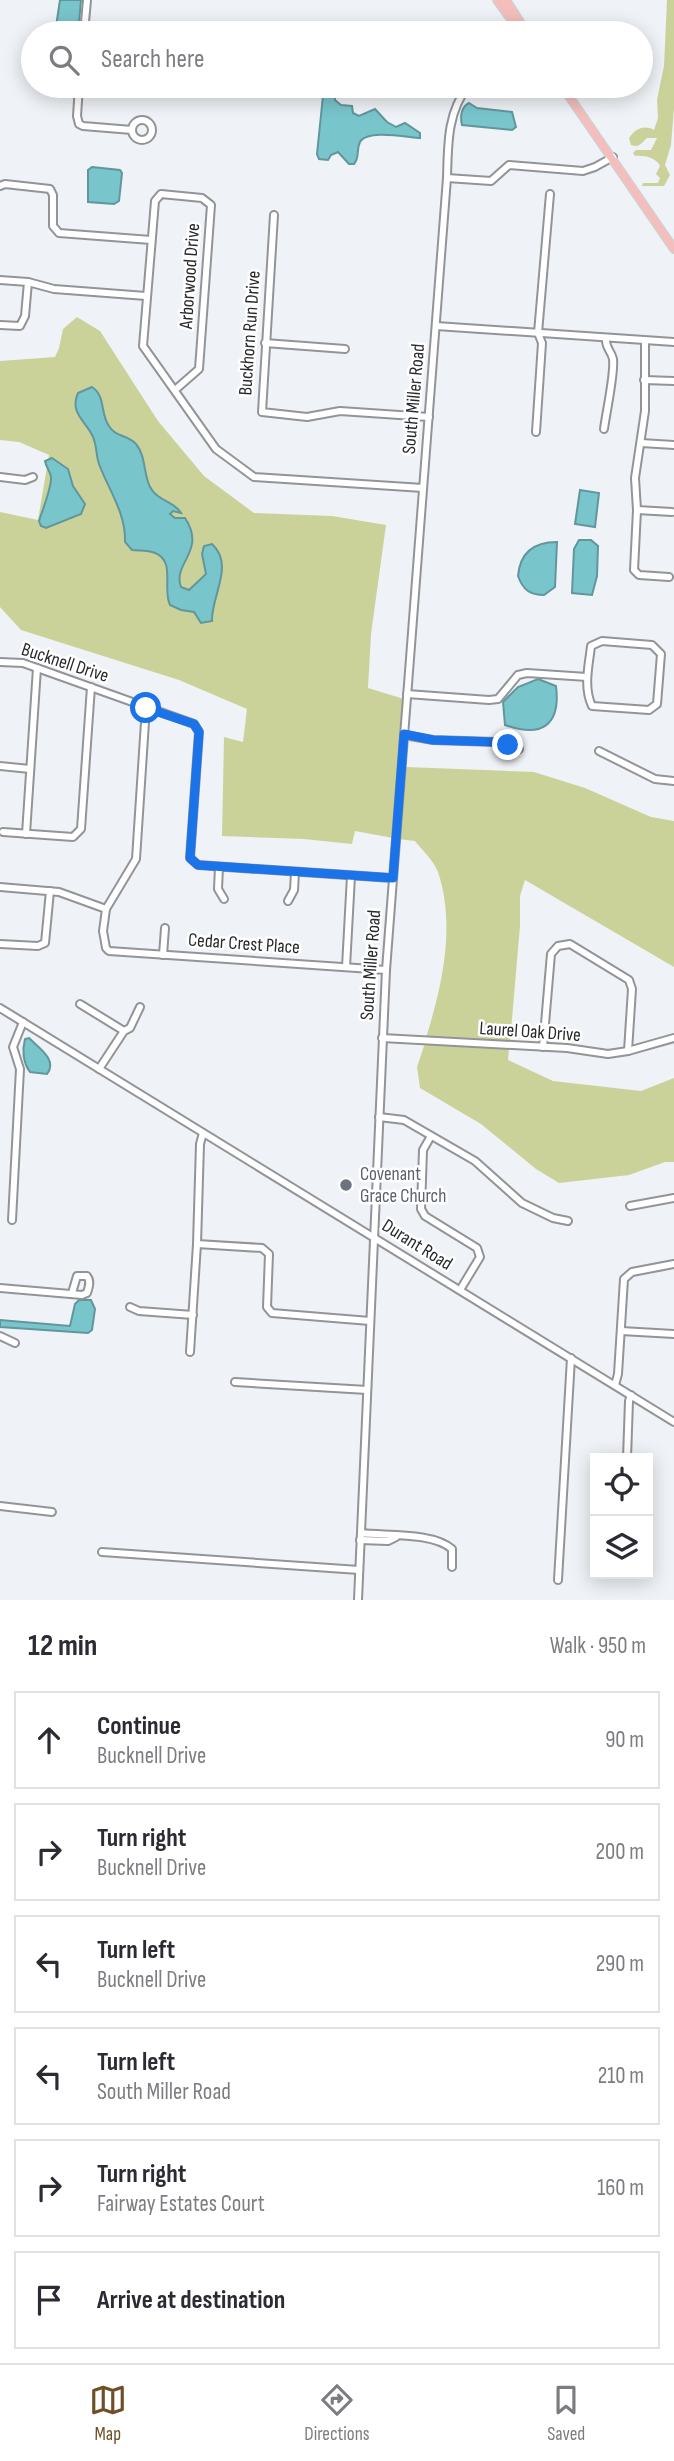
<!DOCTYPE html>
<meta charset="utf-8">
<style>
:root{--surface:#fff;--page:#f7f7f7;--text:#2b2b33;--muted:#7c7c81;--line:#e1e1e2;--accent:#6f4f25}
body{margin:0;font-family:"Sofia Sans Condensed",sans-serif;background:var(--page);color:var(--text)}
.controls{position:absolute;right:21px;bottom:21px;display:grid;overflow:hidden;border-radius:0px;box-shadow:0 4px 18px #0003}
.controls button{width:63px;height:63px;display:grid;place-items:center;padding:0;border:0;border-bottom:2px solid var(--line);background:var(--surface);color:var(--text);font:35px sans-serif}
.stop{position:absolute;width:21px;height:21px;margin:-16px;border:5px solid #1a73e8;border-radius:50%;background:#fff}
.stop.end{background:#1a73e8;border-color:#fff;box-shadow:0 2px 7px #0008}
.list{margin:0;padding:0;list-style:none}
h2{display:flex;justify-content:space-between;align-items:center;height:91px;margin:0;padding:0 28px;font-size:30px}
h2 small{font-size:23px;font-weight:400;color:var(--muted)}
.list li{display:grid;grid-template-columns:46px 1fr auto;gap:21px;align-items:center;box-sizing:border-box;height:98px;margin:0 14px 14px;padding:0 14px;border:2px solid var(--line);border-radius:0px}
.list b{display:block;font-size:26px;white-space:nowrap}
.list p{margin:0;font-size:23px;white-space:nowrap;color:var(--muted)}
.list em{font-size:23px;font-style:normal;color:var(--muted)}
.icon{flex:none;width:38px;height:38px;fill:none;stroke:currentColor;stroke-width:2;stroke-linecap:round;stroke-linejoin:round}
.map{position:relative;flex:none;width:674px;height:1600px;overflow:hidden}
.search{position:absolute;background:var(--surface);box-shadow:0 4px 18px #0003;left:21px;right:21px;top:21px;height:77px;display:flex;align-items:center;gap:18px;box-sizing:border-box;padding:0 24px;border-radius:38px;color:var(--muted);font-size:26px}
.sheet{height:763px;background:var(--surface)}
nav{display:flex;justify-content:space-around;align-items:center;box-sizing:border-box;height:98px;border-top:2px solid var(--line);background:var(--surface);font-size:19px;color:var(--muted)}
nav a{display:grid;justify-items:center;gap:4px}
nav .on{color:var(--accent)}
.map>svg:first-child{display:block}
</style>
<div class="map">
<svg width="674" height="1600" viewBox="0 0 674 1600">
<rect width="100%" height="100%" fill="#eff2f6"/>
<!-- green -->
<g fill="#cbd299">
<path d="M667,0h7v108l-3,37 -6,20 5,10 -6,11h-22l1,-3h15l2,-5 -4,-4 4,-8c-3,-8 -16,-11 -25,-10l-2,-3 3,-3h15l6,-12h-10c-6,5 -7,10 -16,7l-2,-7c7,-10 15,-13 25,-8l4,-12 -1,-18 7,-34z"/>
<path d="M77,317l23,14 58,90 46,55 50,37 78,3 54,9 -15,109 -3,54 36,11 -11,139 -38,-7 -3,13 -48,-5 -82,-3 2,-99 19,5 4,-33 -68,-29 -158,-50 -21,-23v-95l38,8 11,-65 -30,-13 -19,-2v-79l55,-4 4,-9 4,-19z"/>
<path d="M406,767l128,5 51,16 66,29 23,4v146l-149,-87 -5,16v30l-10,116 -84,-4c16,-52 30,-112 12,-166 -4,-11 -16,-22 -23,-31l-17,-2z"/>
<path d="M425,1043l84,5 -1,12 45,21 88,10 33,-13v84h-9l-36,13 -70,8 -23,-14 -55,-45 -61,-36 -3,-21z"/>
</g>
<!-- water -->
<g fill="#79c5cc" stroke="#61969c" stroke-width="2">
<path d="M60,0h21l-3,33h-23z"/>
<path d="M324,86h17l-6,7v7l6,5 11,1 1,7 6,3 16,-7 12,13 9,5 9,-4 15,10v5c-14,-1 -53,-9 -60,4 -4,8 0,15 -6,22h-5l-11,-12 -7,3 -3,5 -9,-1 -2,-5z"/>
<path d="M469,103l8,5 35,4 4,15 -4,3 -50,-5c-2,-8 -1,-18 7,-22z"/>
<path d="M92,167l28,3 2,3 -3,28 -5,3 -26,-2v-32z"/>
<path d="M92,387c14,9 8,27 17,39 6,11 20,9 27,18 11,13 7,35 16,46 8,12 22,11 29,23l-8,-2 -3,3 5,4h10c22,33 -13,45 -4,69l8,3 17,-16 -4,-20 2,-8 8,-2c23,21 -1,52 0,77l-11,2 -7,-11 -13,-2 -11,-5c-8,-16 6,-44 -15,-52 -8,-3 -16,-2 -23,-3l-7,-8c1,-29 -16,-51 -26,-78 -3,-8 -2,-18 -6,-27 -7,-16 -24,-24 -15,-44z"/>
<path d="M52,458l16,11 5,17 12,18 -4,10 -35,14 -5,-2 -2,-5c3,-10 13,-34 12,-44 -1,-6 -5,-10 -6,-16z"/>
<path d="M580,490l19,3 -4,34 -20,-3z"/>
<path d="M579,540h12l7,6 -1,30 -5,19 -20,-2 2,-44z"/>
<path d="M557,542l-2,45 -11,8c-14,0 -21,-5 -26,-19 2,-23 16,-34 39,-34z"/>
<path d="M538,679l18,7c5,40 -15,52 -51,39l-2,-23 15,-15z"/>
<path d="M29,1038c10,10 29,22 18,36l-17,-2c-7,-9 -8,-22 -5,-33z"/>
<path d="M79,1300h12l4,9 -3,21 -4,3 -88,-6v-7l70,6 5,-22z"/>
</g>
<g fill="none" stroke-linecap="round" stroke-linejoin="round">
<!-- minor casing -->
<g stroke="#929498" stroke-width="10">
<g id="minor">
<path d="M84,33l3,-33"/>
<path d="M79,86l-2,30 2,8 4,2 49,4"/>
<circle cx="142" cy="130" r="10"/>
<path d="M447,178l44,3 18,-16 74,6 12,-4 18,-10"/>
<path d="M0,186l5,-2 45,5 3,6v31l6,7 92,7"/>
<path d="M274,215l-12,197 45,5 33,-6 89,6"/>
<path d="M0,280l28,2 26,7 92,7"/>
<path d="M0,325l20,1 5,-10 3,-34"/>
<path d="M436,326l238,16"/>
<path d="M645,341v70l-10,67 2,32 -3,60 5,5 30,2"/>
<path d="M265,343l80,6"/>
<path d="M644,380l30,1"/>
<path d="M175,390l24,-21 12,-164 -9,-7 -41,-4 -6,7 -12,145 73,103 38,28 169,11"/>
<path d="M604,429c2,-16 11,-56 9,-70 -2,-9 -8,-11 -7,-21"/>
<path d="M536,432l6,-89 -4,-10 12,-139"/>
<path d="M641,443l33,2"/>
<path d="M0,477l25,3 8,-3"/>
<path d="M637,510l35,2"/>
<path d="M602,641l50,4 9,9 -4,50 -8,6 -57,-4c-9,-19 -3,-41 -1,-60z"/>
<path d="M0,662l23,1 171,61 5,8 -9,126 8,7 194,13"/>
<path d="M407,694l82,6 9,-1 20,-24 9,-2 60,4"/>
<path d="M146,707l-10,152 -30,50 -3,22 3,17 3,3 277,19"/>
<path d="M404,735l29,5 63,2 23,7"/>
<path d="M599,751l56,28 19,2"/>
<path d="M0,766l30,3"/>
<path d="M3,832l70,5 8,-8 10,-142"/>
<path d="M26,834l11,-166"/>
<path d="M219,867l-1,22 6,10"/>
<path d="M0,887l59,5 47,17"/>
<path d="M288,901l6,-11 1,-18"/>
<path d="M0,944l38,2 7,-3 5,-52"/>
<path d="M163,955l2,-27"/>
<path d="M346,967l5,-91"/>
<path d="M80,1004l44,27"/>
<path d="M0,1008l674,414"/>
<path d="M382,1038l185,10 41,6 20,-3 46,-13"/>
<path d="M543,1047l8,-93 7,-8 12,-2 59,36 3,9 -4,62"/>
<path d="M99,1069l25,-38 6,-3 10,-21"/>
<path d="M379,1117l25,3 71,41 47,42 31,15 15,3"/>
<path d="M431,1136l-8,14 -2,59 4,7 52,32 3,9 -20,33"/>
<path d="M630,1206l44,-8"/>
<path d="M12,1220l8,-151 -7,-22 10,-25"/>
<path d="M197,1244l65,4 7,6 -2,53 5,6 98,8"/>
<path d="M0,1288l82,7 5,-2c2,-6 4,-12 0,-17h-10l-5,17"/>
<path d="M130,1307l9,4 54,4"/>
<path d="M621,1331l53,3"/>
<path d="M0,1336l15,7"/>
<path d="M190,1352l7,-108 3,-100 3,-11"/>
<path d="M235,1382l132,8"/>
<path d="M615,1385l3,-11 6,-95 8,-7 42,-8"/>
<path d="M627,1458l2,-57 2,-6"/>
<path d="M0,1506l52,6"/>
<path d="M361,1533c25,3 72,-1 91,16v18"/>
<path d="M360,1540l28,1 8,-4"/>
<path d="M102,1552l257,18"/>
<path d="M558,1580l13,-222"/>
<path d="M358,1600l28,-630 61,-792c1,-33 0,-65 21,-92"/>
</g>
</g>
<!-- major casing -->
<g stroke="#d0d0d0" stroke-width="10">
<g id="major">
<path d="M497,0l24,33"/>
<path d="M506,0l21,33"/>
<path d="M562,86l112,163"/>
</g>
</g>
<!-- minor -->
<use href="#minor" stroke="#fff" stroke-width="6"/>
<!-- major -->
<use href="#major" stroke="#f5bebc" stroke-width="7"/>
</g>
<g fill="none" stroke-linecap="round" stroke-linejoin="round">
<!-- route -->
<path stroke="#1a73e8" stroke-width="9" d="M146,708l48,16 5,8 -9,126 8,7 195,13 11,-144 29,6 63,2 12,3"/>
</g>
<!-- markers -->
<circle fill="#6b7280" stroke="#fff" stroke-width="2.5" cx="346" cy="1185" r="7"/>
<g text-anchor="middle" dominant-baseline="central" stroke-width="5" stroke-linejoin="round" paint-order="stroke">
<!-- street labels -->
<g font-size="19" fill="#28292b" stroke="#fff">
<text transform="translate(190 276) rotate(-86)">Arborwood Drive</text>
<text transform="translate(250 333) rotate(-86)">Buckhorn Run Drive</text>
<text transform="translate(414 399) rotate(-85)">South Miller Road</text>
<text transform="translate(65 663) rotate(18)">Bucknell Drive</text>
<text transform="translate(244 944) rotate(4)">Cedar Crest Place</text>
<text transform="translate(371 965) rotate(-86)">South Miller Road</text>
<text transform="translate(530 1032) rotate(4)">Laurel Oak Drive</text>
<text transform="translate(417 1245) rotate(32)">Durant Road</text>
</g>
<!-- worship labels -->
<g font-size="19" fill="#5b616d" stroke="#fff" text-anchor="start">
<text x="360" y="1174">Covenant<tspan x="360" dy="22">Grace Church</tspan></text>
</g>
</g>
</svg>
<div class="controls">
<button><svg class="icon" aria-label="locate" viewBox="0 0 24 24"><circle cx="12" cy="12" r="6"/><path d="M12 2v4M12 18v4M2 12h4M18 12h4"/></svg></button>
<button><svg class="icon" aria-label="layers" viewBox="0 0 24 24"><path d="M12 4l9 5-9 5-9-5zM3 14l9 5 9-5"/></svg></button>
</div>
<div class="stop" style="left:146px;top:708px"></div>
<div class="stop end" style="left:508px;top:745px"></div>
<div class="search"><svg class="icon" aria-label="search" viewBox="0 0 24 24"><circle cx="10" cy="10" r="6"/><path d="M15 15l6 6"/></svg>Search here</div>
</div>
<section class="sheet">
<h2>12 min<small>Walk · 950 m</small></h2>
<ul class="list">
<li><svg class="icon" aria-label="ahead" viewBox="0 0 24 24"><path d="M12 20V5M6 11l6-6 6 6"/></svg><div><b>Continue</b><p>Bucknell Drive</p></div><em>90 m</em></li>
<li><svg class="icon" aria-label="right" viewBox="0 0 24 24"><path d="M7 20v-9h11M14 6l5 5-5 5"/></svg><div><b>Turn right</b><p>Bucknell Drive</p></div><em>200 m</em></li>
<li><svg class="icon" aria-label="left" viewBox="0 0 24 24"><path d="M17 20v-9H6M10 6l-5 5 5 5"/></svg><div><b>Turn left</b><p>Bucknell Drive</p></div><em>290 m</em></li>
<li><svg class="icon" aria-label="left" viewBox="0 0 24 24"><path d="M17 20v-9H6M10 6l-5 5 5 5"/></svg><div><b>Turn left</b><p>South Miller Road</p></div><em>210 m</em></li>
<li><svg class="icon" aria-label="right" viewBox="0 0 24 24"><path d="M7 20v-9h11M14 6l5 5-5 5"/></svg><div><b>Turn right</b><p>Fairway Estates Court</p></div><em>160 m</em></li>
<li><svg class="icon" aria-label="arrive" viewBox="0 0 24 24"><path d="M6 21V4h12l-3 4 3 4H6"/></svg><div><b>Arrive at destination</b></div></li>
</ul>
</section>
<nav>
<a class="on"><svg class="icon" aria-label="map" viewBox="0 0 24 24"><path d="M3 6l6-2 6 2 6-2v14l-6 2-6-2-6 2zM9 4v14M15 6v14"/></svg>Map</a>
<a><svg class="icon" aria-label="directions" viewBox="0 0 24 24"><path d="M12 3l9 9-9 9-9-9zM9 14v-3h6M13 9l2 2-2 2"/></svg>Directions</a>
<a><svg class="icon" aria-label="saved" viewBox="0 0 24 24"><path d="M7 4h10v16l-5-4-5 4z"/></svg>Saved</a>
</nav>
